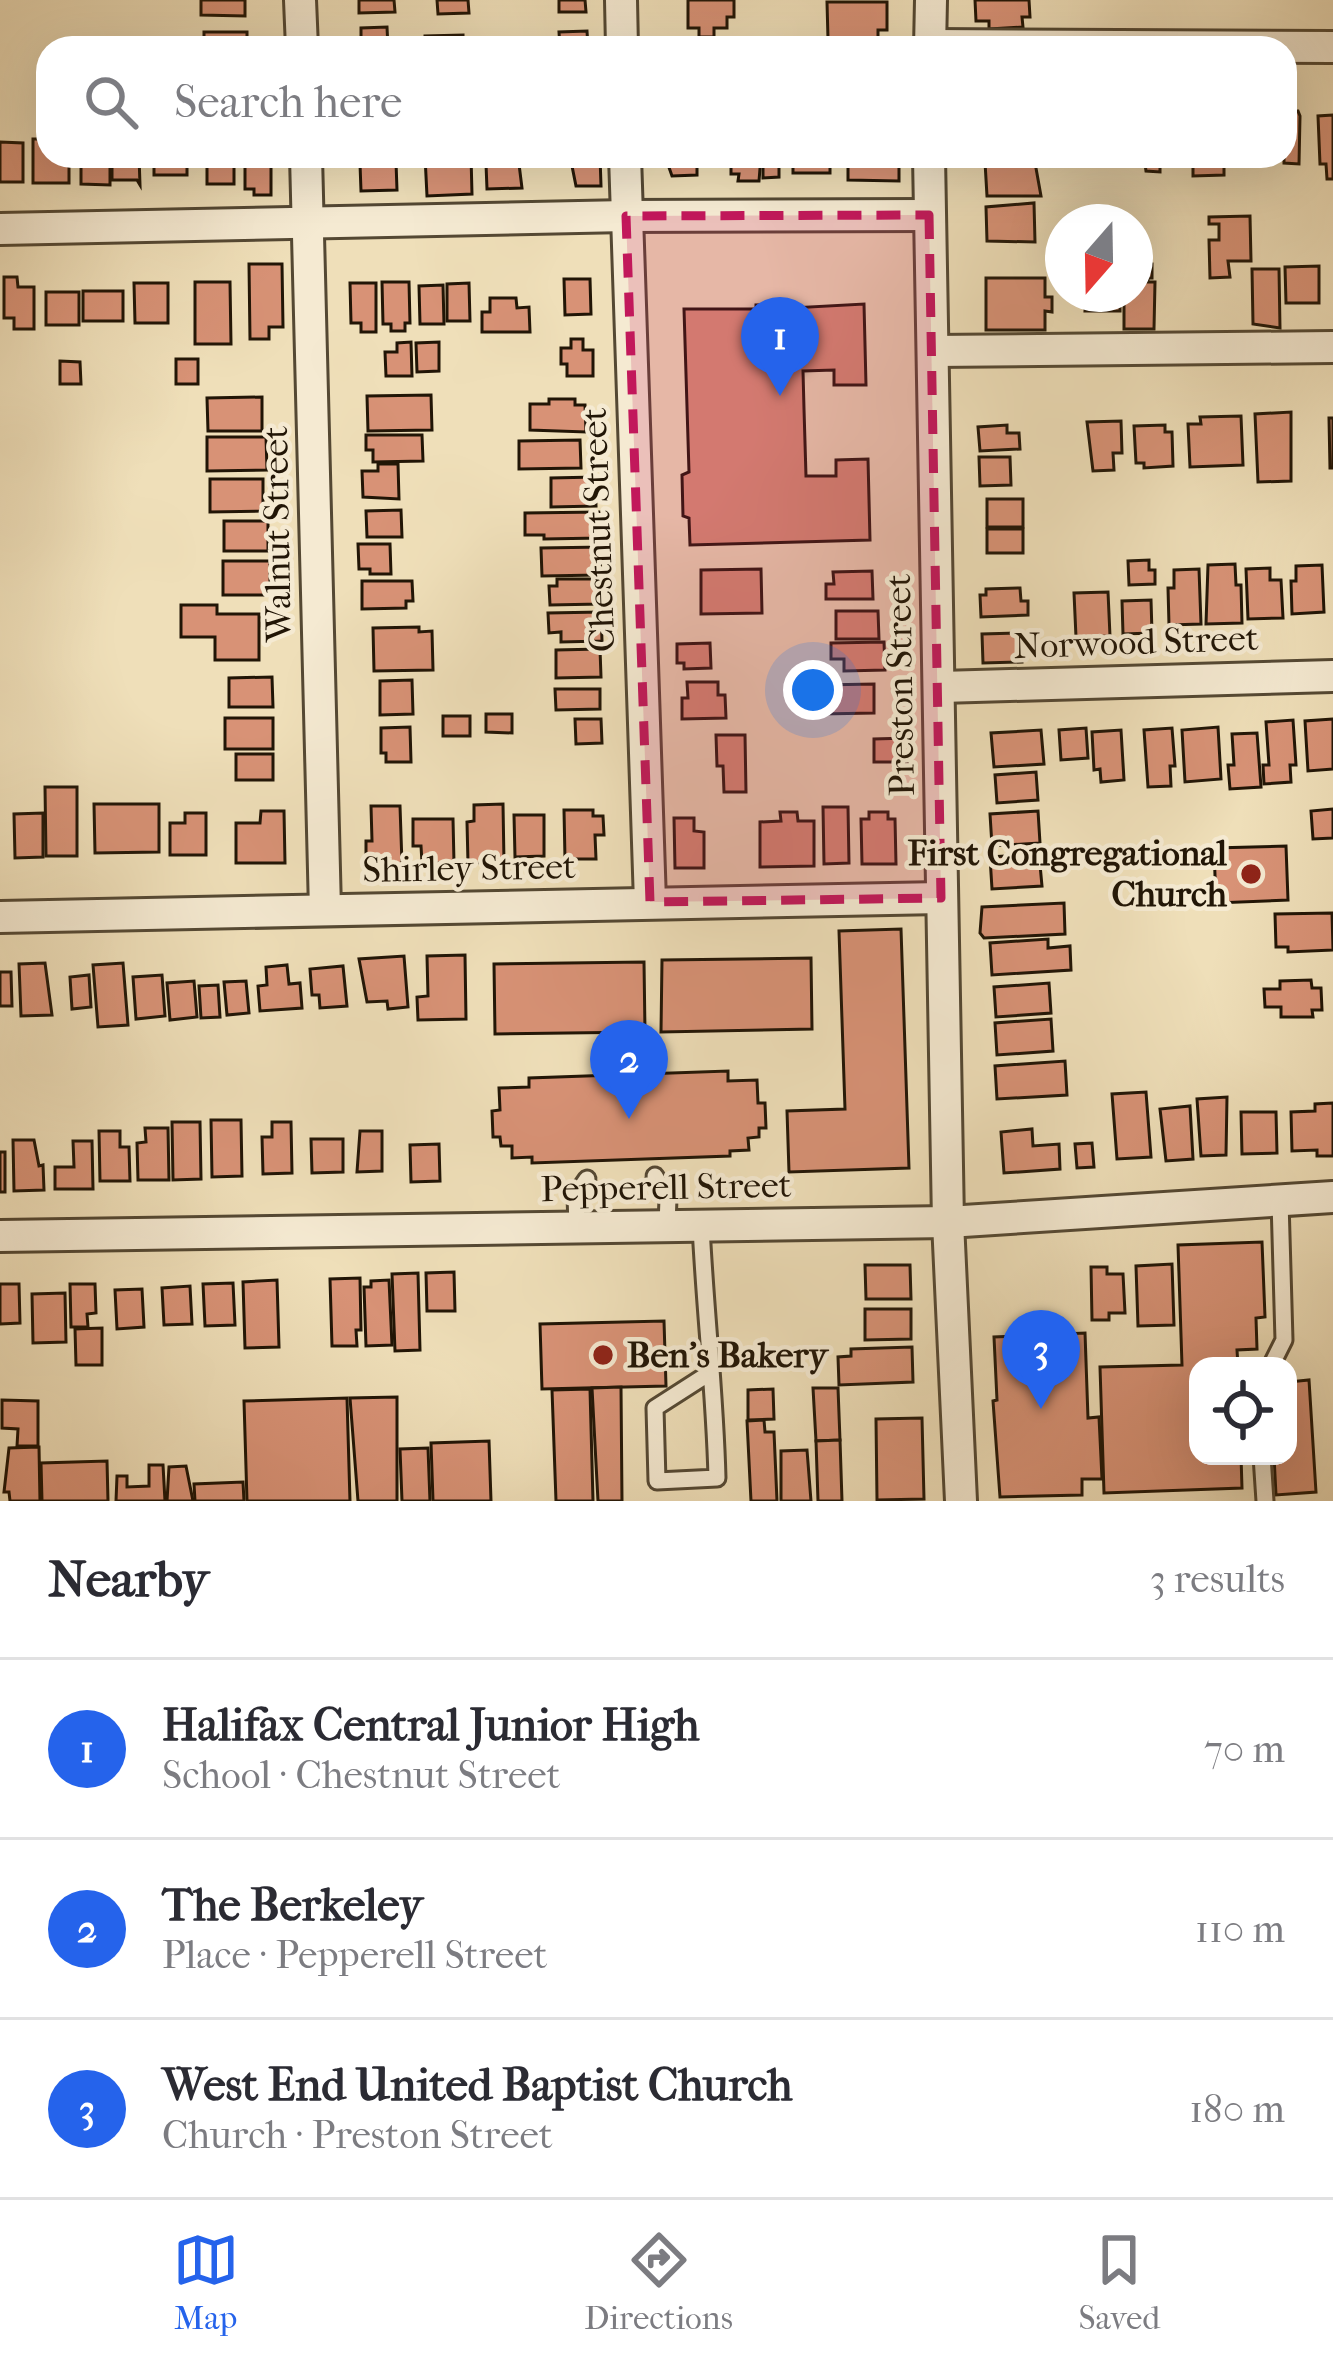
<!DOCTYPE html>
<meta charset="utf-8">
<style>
:root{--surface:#fff;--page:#f7f7f7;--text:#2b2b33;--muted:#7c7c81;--line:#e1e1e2;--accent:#2563eb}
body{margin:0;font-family:"IM FELL French Canon",serif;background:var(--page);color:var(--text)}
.controls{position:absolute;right:36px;bottom:36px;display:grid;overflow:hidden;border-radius:24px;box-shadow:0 12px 48px #0002}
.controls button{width:108px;height:108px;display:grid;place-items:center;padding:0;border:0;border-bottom:3px solid var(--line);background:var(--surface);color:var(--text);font:60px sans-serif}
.compass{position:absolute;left:1045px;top:204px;width:108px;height:108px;border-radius:50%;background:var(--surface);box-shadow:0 12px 48px #0002;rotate:200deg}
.you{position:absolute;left:813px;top:690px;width:42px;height:42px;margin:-30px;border:9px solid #fff;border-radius:50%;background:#1a73e8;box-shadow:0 0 0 18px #1a73e833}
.badge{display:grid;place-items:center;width:78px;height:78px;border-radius:50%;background:var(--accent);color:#fff;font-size:39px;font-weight:700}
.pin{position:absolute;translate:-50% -99px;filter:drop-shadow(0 3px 6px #0008)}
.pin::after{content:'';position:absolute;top:63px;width:42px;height:36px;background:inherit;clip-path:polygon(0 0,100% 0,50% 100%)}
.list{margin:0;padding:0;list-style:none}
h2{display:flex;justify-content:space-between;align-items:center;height:156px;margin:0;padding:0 48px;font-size:51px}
h2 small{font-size:39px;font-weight:400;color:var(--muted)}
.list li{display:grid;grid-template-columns:78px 1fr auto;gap:36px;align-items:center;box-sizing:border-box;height:180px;padding:0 48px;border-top:3px solid var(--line)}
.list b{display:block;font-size:45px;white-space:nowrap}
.list p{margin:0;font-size:39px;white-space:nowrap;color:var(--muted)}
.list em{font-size:39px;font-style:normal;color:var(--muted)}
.icon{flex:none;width:66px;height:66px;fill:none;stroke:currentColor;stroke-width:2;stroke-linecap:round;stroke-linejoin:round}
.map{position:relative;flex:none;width:1333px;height:1501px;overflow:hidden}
.search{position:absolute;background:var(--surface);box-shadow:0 12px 48px #0002;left:36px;right:36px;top:36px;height:132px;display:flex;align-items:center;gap:30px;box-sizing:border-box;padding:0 42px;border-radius:36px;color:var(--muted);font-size:45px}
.sheet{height:696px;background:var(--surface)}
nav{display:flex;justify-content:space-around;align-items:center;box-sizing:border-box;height:168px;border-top:3px solid var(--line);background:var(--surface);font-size:33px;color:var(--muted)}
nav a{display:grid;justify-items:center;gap:6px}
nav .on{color:var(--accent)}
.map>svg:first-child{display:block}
</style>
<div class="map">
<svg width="1333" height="1501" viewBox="0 0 1333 1501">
<rect width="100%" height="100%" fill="#efdfb9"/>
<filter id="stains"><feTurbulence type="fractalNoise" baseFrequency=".00167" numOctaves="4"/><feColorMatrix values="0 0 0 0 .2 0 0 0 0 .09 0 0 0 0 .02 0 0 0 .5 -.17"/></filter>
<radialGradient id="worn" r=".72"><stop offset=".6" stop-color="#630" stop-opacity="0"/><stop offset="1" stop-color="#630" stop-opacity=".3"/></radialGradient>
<!-- building -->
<g fill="#d89276" stroke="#211506" stroke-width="3">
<path d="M201,0h44v16l-44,-1z"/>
<path d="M359,0h35l1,12 -36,1z"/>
<path d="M437,0h31l1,13 -31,1z"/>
<path d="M559,0h26l1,12h-27z"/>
<path d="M688,0h46v17h-7v11h-13v9h-15v-9h-11z"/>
<path d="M975,0h54l1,17h-8l1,10 -34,2v-8h-13z"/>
<path d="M827,2h60v28h-9v9h-50z"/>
<path d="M387,27l1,21h-34v-10h7v-10z"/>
<path d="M587,31l1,17h-28l-1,-16z"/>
<path d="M204,32h43v16h-51v-3h8z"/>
<path d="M463,35v13h-38v-12z"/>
<path d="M1285,111h13l2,5 -1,48 -15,-1v-4h-23l24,-3z"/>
<path d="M1333,115v64h-6l-1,-15h-6l-2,-48z"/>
<path d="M33,139h15v17h21v27h-36z"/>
<path d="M0,142l23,1v39h-23z"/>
<path d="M81,156h29v29l-29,-1z"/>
<path d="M112,156h27l1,29 -3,-5h-25z"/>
<rect x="154" y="156" width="33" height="19"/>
<rect x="207" y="156" width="27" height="28"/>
<path d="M245,156l26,3v36h-17v-6h-9z"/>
<path d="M425,156h46l1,38 -45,2z"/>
<path d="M500,156h18l4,32 -35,1 -1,-25h14z"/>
<path d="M570,156h30l1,30h-25z"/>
<path d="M665,156h46v1l-14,1v17l-25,1z"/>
<path d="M731,156h30l-2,25h-21l1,-7h-8z"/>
<path d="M763,156h16v21l-16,1z"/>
<rect x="793" y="156" width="37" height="17"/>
<path d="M848,156h51v25l-51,-1z"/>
<path d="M1144,156h41v10l-25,-1v7l-14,-1z"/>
<path d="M1193,156h43v4h-12v15l-31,1z"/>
<path d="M1034,157l7,39h-54l-2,-34z"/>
<path d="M396,162l1,28 -36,1 -1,-27z"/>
<path d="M1034,203l1,39 -48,-1 -1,-34z"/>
<path d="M1250,216l1,45h-23l2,16 -20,1 -1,-38h10v-16h-10v-7z"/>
<path d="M249,264h33l1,63h-14v12h-19z"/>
<path d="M1135,264h17v14h-4v4h7l-1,47h-30v-35h11z"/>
<path d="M1319,266v37h-33l-1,-36z"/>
<path d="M1252,269h27l1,59 -27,-4z"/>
<path d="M4,277h13l1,10h16v42h-20v-11h-10z"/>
<path d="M986,278h59v19h7v15l-7,-1v19h-59z"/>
<path d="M564,279h26l1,35 -26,1z"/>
<path d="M195,282h35l1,62h-36z"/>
<path d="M382,282h27l1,41h-5v8h-14v-7h-8z"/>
<path d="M134,283h34v40h-33z"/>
<path d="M350,283h26v49h-15v-9h-10z"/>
<path d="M469,283l1,38h-23v-37z"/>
<path d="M443,285l1,39h-24l-1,-38z"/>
<rect x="83" y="291" width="40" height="30"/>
<rect x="46" y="292" width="33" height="33"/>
<path d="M1086,294h34v17h-35z"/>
<path d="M490,298h26l1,10 12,-1 1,25h-48v-20h8z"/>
<path d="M792,304v4l72,-4 2,81h-32v-15l-31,1 1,38 2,67h30v-16l32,-1 2,81 -180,5 -1,-27 -6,-2 -1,-41 7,-3 -5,-163h72v-4z"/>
<path d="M571,339h12v11h10v26h-26v-12h-6v-16h10z"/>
<path d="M411,342l1,34h-26l-1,-24h12v-9z"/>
<path d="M439,342v29l-22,1 -1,-29z"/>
<rect x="176" y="359" width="22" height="25"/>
<path d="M60,361l20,1 1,22h-21z"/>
<path d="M431,395l1,35 -64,1 -1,-35z"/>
<path d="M262,397v34h-54l-1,-33z"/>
<path d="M549,399h26v6h10l1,27 -56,-2v-26h19z"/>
<path d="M1291,412v69l-33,1 -3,-68z"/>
<path d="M1241,416l2,49 -53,2 -2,-43h13l-1,-7z"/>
<path d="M1329,418h4v50h-3z"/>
<path d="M1121,421l1,32h-9l1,17 -21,1 -6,-49z"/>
<path d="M1007,425v8h12l1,16 -40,2 -2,-24z"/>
<path d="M1165,425v7h7l1,34 -29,2v-5h-8l-2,-37z"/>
<path d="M366,435h56l1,26 -50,1v-12h-7z"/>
<path d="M207,437h59l1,33 -60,1z"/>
<path d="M580,440l1,28 -62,1v-28z"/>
<path d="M979,457h31l1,28 -31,1z"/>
<path d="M378,464h20l1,35 -36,-2 -1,-26h16z"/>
<path d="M595,477l1,29 -45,1v-29z"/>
<path d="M210,479h53v32l-53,1z"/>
<rect x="987" y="499" width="36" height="28"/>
<path d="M401,510l1,27h-35l-1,-26z"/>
<path d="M599,512l1,26 -56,1v-4h-19v-22z"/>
<rect x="224" y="521" width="44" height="30"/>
<rect x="987" y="529" width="36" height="24"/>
<path d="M358,544h32l1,30h-21v-5h-11z"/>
<path d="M603,547l-4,28 -57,1 -1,-28z"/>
<path d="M1149,560v10h6v14l-26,1 -1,-24z"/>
<rect x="223" y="561" width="47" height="34"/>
<path d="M1235,564l1,21h5l1,38 -36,1 2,-59z"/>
<path d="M1322,565l2,47 -32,2 -1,-33h5v-15z"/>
<path d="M1270,568v12h11l2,38 -35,1 -2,-50z"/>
<path d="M761,569l1,44 -61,1v-44z"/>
<path d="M1199,569l2,55 -32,1 -1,-37h6v-18z"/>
<path d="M872,571l1,28h-47v-15h8l-1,-12z"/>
<path d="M557,579h42l1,25 -50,1 -1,-19h8z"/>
<path d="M362,581h50l1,20h-7v7l-44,1z"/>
<path d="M1020,588l1,13h7v14l-47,2 -1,-22h6v-6z"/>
<path d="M1108,592l2,44 -34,1 -2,-44z"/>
<path d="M1151,600l1,33 -29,1 -1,-33z"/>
<path d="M181,605h36v9h42v46h-44v-23h-34z"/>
<path d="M836,611h42l1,28h-43z"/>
<path d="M601,612l1,29 -41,1v-10l-12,1 -1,-20z"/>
<path d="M419,627v5l13,-1 1,39 -59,1 -1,-43z"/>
<path d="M1021,633l1,29 -39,1 -1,-29z"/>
<path d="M884,642l1,28 -41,1v-12h-13v-16z"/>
<path d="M710,643l1,25 -27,1v-6h-7v-19z"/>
<path d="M600,649l1,28 -45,1v-28z"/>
<path d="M272,677l1,30h-44v-29z"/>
<path d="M412,680l1,34 -33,1v-34z"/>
<path d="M687,682h31v13h7l1,23 -44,1v-21h6z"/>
<path d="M874,684v29l-53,1v-29z"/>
<path d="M555,689h45v20l-44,1z"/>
<path d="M486,714h26v19l-26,-1z"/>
<rect x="443" y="716" width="27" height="20"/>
<rect x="225" y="718" width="48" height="31"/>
<path d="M575,719h26l1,24 -26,1z"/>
<path d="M1333,719v50l-25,2 -3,-50z"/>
<path d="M1293,720l3,45h-6l1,17 -27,2 -1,-19h6l-3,-43z"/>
<path d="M410,727l1,35h-25v-9h-5v-25z"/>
<path d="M1218,727l3,52 -36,3 -3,-52z"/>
<path d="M1086,728l2,30 -27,2 -2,-30z"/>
<path d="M1172,728l3,38h-5l1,20 -23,1 -4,-57z"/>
<path d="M1041,730l3,34 -50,3 -3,-34z"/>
<path d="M1121,730l3,50 -23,2 -1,-13 -6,1 -2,-38z"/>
<path d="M1257,733l4,54 -31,2 -2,-24h6l-2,-31z"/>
<path d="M716,735h29l1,57h-22l-1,-26h-6z"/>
<path d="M908,738l1,24h-35v-23z"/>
<rect x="236" y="754" width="37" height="26"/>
<path d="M1036,772l2,28 -41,3 -2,-28z"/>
<path d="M45,787h32v69h-31z"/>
<path d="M94,804h65v48l-64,1z"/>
<path d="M503,804l1,58 -36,1 -1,-41 7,-1v-16z"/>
<path d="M371,806h29l2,58 -36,1v-24h6z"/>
<path d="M823,807h25l1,56 -25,1z"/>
<path d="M1333,809v29l-20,1 -2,-28z"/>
<path d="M564,810h29v6h10l1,19h-9l1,24h-31z"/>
<path d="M261,811h23l1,52h-49v-40h24z"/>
<path d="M1038,811l2,32 -48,3 -2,-32z"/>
<path d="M780,812h17l1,9h16v45l-54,1v-45l21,-1z"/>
<path d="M869,812h19v7h7l1,45h-34l-1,-45h8z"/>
<path d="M43,813v44l-28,1 -1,-44z"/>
<path d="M185,813h21v42h-36v-32h15z"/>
<path d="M514,815h30v41l-29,1z"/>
<path d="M674,818h20v13l10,1v36h-29z"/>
<path d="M413,819h40l1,44h-32l-1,-17h-8z"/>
<path d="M1286,846l2,54 -72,3 -2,-55z"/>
<path d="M1039,854l3,32 -50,3 -2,-32z"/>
<path d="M1064,903l1,31 -81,4 -4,-5 2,-26z"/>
<path d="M1332,913l1,37 -45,2v-5h-12l-1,-33z"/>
<path d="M901,929l8,239 -120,4 -2,-61 58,-2 -6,-178z"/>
<path d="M1048,939v9l22,-2 1,24 -79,5 -2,-32z"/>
<path d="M465,955l1,64 -48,1 -1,-23 11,-1 -1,-40z"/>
<path d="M404,956l4,51 -20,2 -1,-8 -20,1 -8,-43z"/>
<path d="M811,958l1,71 -151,3 1,-72z"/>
<path d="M644,962l1,70 -150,2 -1,-70z"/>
<path d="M45,963l7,52 -31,1 -2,-52z"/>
<path d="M123,963l5,62 -30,2 -5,-62z"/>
<path d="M287,965l2,19 11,-1 2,25 -42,3 -2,-25 9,-1 -1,-18z"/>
<path d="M343,966l4,40 -27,2 -1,-13h-7l-2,-26z"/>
<path d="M0,972h11l1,34h-12z"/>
<path d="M89,975l2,32 -19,2 -2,-32z"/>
<path d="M162,975l3,41 -29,3 -3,-42z"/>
<path d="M1311,980l1,8h9l1,22h-10l1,7h-32v-10h-16l-1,-18h16v-8z"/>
<path d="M194,981l3,36 -27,3 -3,-37z"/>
<path d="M246,981l3,32 -22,2 -3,-33z"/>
<path d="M1049,983l2,30 -55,4 -2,-30z"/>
<path d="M218,985l2,32 -19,1 -2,-32z"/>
<path d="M1051,1019l2,32 -56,4 -2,-32z"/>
<path d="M1065,1061l2,34 -70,4 -2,-33z"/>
<path d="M728,1071v10l29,-1 1,23h7l1,25h-7v9l-11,1 1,12 -19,1v5l-198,7v-6l-20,1v-12h-11l-1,-9h-7l-1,-26 8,-1 -1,-22 30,-1v-9z"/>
<path d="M1146,1092l5,65 -34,2 -5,-65z"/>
<path d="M1227,1097l-1,58 -25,1 -4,-57z"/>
<path d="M1333,1103v53h-16v-6l-25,1 -1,-39 24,-1v-7z"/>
<path d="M1190,1106l3,53 -27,2 -6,-52z"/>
<path d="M1241,1112h35l1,41 -35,1z"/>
<path d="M211,1120h30l1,56 -30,1z"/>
<path d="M172,1122h28l1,57 -28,1z"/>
<path d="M272,1122h19l1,51 -29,1 -1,-37h10z"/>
<path d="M145,1128h23l1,52h-31l-1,-37 9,-1z"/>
<path d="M1032,1129l1,17 26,-2 1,25 -56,4 -3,-41z"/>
<path d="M99,1131h21v16h9l1,34h-30z"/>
<path d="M360,1131h22v40l-25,1z"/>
<path d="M311,1139h32v33l-31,1z"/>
<path d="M13,1140h21l5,26 4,-1 1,25 -30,1z"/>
<path d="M73,1141h19l1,48h-38v-22h19z"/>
<path d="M1092,1143l2,24 -17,1 -2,-24z"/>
<path d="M439,1144l1,37 -29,1 -1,-37z"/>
<rect x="0" y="1152" width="5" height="40"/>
<path d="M1262,1242l3,75 -9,1 1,31 -20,1 1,16h-40v90h43l1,32 -138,5 -4,-126 82,-2 -4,-120z"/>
<path d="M1172,1264l2,61 -36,1 -2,-60z"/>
<path d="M865,1265h45l1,34h-45z"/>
<path d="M1091,1267h16v7h16l2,39h-16v7h-17z"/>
<path d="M454,1272l1,39h-28l-1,-38z"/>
<path d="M418,1273l2,77 -25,1 -3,-77z"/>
<path d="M360,1278l1,52h-5l1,16h-25l-2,-67z"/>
<path d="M277,1280l2,67 -34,1 -2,-66z"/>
<path d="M389,1280l3,65 -26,1 -2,-59h7v-6z"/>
<path d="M233,1283l2,42 -30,1 -2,-42z"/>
<path d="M0,1284h19l1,39 -20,1z"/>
<path d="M70,1284h25l1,29 -9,1 1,13h-17z"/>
<path d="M190,1286l2,38 -28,1 -2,-37z"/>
<path d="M142,1289l2,38 -27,2 -2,-39z"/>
<path d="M65,1293l1,49 -33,1 -1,-49z"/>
<path d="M865,1309h46v30l-46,1z"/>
<path d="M664,1321l2,65 -124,3 -2,-65z"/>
<path d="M102,1328v37h-26l-1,-36z"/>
<path d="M1085,1333l3,85 11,-1 3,62h-20v16l-82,2 -7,-96 4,-1 -3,-63z"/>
<path d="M912,1347l1,35 -74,3 -1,-28 13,-1v-7z"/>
<path d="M1309,1380l7,112 -40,3 -2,-39h14v-74z"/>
<path d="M621,1387l1,114h-24l-6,-113z"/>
<path d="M813,1388h25l2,52 -24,1z"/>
<path d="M590,1389l3,112h-37l-4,-111z"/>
<path d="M773,1389l1,30 -26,1v-30z"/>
<path d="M397,1397v104h-39l-8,-103z"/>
<path d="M347,1398l3,103h-103l-3,-100z"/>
<path d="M2,1400l36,1v45h-21l1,-17 -16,-1z"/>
<path d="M922,1418l2,81 -47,1 -1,-81z"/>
<path d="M764,1420l1,12h9l3,69h-26l-4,-80z"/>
<path d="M840,1440l2,61h-24l-2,-60z"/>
<path d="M489,1441l2,60h-58l-2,-58z"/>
<path d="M39,1447l1,54h-30l-1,-9h-5l5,-44z"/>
<path d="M428,1448l2,53h-28l-2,-52z"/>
<path d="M807,1450l4,51h-30v-50z"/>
<path d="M107,1461l1,40h-66l-1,-38z"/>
<path d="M149,1465h14l2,36h-49l1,-25h10v11l22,-1z"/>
<path d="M186,1466l7,35h-26l2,-34z"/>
<path d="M243,1482l1,19h-49l-1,-17z"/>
</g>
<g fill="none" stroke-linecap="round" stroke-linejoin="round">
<!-- service casing -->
<g stroke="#544833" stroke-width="21">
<g id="service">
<path d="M655,1176l13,22 -1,28"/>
<path d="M701,1226c4,84 14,168 16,252l-60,3 -2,-73 53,-34"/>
<path d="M577,1227l-1,-32 11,-16"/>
<path d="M1271,1366l13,-26 -4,-139"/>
<path d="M1262,1456l3,45"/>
</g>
</g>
<!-- minor casing -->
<g stroke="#544833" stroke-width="36">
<g id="minor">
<path d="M300,0l2,48"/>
<path d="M621,0l1,48"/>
<path d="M930,45l403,2"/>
<path d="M930,48l1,-48"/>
<path d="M306,156l19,754"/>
<path d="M625,156l25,746"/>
<path d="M929,156l19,1066 13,279"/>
<path d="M0,229l626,-13 303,-1"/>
<path d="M934,351l399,-4"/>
<path d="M941,687l392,-11"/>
<path d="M0,917l941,-19"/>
<path d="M0,1236l948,-14 385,-25"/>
</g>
</g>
<!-- service -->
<use href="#service" stroke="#f5ead2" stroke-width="15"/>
<!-- minor -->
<use href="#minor" stroke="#f5ead2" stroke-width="30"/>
</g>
<!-- marked area -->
<path fill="#c2185b" fill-opacity="0.2" stroke="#c2185b" stroke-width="9" stroke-dasharray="24 15" stroke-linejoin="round" d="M929,215l12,683 -291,4 -24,-686z"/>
<!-- markers -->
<g fill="#8f2418" stroke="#f5ead2" stroke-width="4.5">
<circle cx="1251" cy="874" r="12"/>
<circle cx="603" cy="1355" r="12"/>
</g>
<g text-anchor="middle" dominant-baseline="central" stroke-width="9" stroke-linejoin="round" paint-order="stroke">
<!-- street labels -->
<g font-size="36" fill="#211506" stroke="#f5ead2">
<text transform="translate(598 530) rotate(-92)">Chestnut Street</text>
<text transform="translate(277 534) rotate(-91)">Walnut Street</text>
<text transform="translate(1136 642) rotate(-2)">Norwood Street</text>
<text transform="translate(900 685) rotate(-91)">Preston Street</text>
<text transform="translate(469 868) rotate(-1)">Shirley Street</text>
<text transform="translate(666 1187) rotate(-1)">Pepperell Street</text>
</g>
<!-- poi labels -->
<g font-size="36" font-weight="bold" fill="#211506" stroke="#f5ead2" text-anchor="end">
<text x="1227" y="853">First Congregational<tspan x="1227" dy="41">Church</tspan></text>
<text x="627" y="1355" text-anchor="start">Ben's Bakery</text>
</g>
</g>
<rect width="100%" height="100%" filter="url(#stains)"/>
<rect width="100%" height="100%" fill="url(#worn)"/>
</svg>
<div class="controls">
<button><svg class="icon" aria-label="locate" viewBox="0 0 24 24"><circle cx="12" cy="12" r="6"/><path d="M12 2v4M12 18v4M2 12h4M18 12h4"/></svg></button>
</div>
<svg class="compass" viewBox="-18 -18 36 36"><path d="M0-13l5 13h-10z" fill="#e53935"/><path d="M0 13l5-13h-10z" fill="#7c7c81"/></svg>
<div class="you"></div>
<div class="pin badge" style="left:780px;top:396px">1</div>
<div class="pin badge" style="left:629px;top:1119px">2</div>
<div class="pin badge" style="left:1041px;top:1409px">3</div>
<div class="search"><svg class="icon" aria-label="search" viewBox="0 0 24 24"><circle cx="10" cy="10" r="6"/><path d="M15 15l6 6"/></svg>Search here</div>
</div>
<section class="sheet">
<h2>Nearby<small>3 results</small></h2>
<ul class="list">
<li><span class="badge">1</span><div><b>Halifax Central Junior High</b><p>School · Chestnut Street</p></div><em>70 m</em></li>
<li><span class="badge">2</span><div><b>The Berkeley</b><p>Place · Pepperell Street</p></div><em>110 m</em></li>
<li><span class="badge">3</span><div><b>West End United Baptist Church</b><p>Church · Preston Street</p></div><em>180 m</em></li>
</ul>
</section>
<nav>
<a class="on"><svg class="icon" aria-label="map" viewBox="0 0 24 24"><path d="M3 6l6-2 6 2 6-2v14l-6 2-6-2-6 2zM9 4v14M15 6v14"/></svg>Map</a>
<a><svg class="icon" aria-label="directions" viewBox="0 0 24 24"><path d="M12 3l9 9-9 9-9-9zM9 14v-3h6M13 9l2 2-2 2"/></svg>Directions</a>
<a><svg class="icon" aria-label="saved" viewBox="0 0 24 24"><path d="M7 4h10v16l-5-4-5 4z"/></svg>Saved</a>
</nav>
